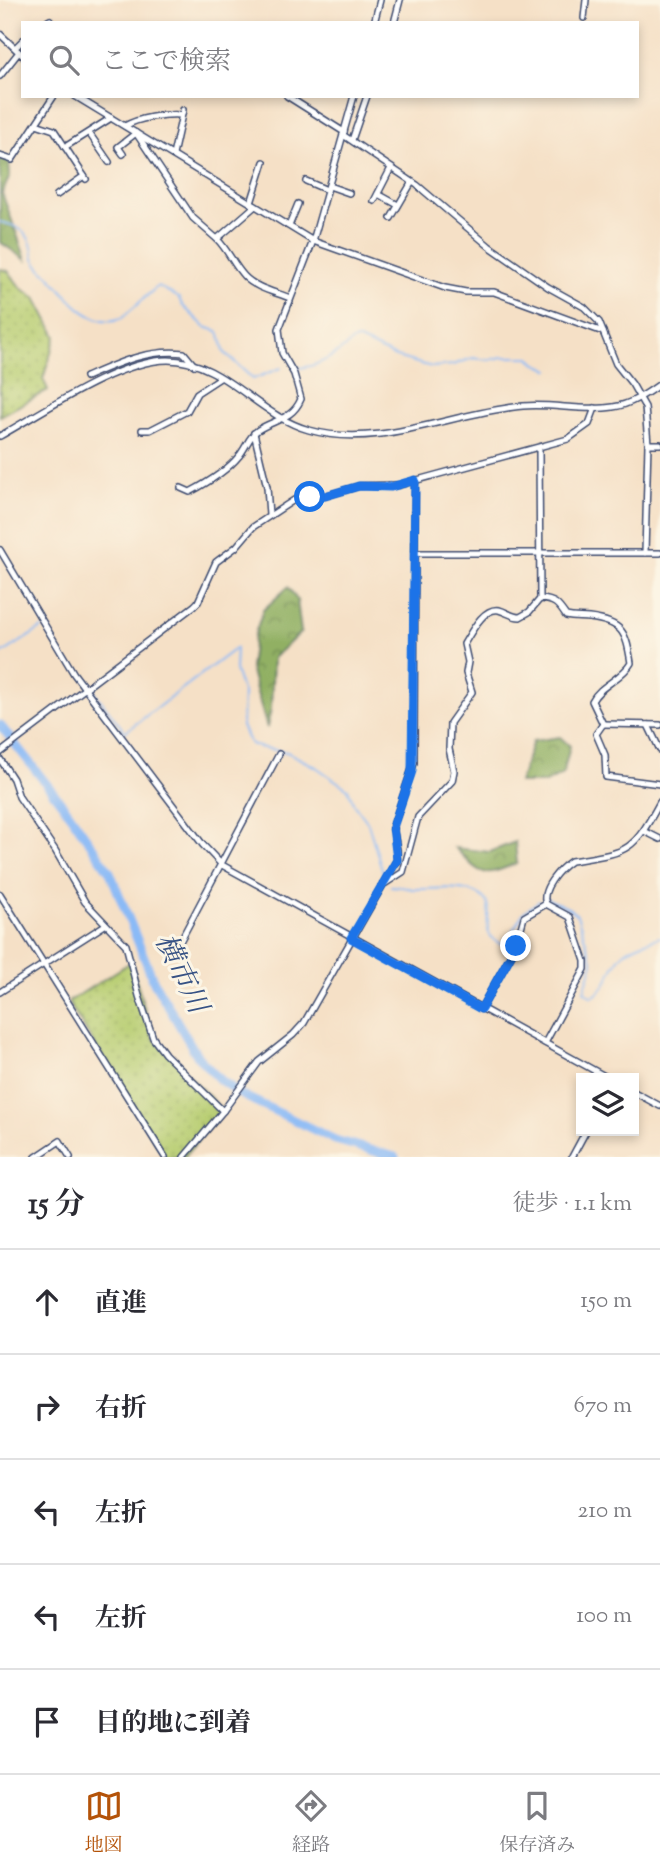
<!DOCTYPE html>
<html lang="ja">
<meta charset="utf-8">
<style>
:root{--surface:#fff;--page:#f2f2f3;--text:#2b2b33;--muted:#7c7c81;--line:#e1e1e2;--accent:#b45309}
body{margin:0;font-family:"Sorts Mill Goudy","Noto Serif JP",serif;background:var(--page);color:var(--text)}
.controls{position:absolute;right:21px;bottom:21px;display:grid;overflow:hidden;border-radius:0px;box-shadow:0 4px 10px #0003}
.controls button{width:63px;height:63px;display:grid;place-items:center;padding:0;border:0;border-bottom:2px solid var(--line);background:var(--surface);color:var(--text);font:35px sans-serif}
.stop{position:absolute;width:21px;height:21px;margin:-16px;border:5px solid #1a73e8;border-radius:50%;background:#fff}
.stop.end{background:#1a73e8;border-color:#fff;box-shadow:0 2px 7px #0008}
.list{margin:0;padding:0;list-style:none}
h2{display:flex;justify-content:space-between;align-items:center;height:91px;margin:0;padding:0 28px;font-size:30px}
h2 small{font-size:23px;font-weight:400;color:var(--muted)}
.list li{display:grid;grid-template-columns:46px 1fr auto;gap:21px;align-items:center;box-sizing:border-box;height:105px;padding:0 28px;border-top:2px solid var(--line)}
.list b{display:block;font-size:26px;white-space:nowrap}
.list em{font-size:23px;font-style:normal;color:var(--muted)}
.icon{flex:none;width:38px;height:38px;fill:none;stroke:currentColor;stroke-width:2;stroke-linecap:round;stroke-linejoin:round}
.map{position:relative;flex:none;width:660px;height:1157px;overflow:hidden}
.search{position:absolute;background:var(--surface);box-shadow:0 4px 10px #0003;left:21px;right:21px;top:21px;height:77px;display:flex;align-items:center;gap:18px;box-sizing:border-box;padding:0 24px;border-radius:0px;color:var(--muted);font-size:26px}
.sheet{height:616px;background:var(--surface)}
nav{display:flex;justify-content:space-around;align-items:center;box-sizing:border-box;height:98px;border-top:2px solid var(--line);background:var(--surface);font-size:19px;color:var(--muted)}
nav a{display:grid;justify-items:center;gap:4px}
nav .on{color:var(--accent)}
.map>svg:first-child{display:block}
</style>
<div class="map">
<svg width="660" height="1157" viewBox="0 0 660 1157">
<defs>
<pattern id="forest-crowns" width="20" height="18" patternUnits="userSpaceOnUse" patternTransform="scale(1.75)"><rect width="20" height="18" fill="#91b063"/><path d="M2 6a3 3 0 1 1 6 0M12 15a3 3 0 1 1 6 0" fill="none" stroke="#769055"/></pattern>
<pattern id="park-dots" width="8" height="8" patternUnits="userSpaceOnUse" patternTransform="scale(1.75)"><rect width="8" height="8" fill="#b7cd71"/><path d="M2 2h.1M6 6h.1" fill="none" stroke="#9db064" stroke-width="1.8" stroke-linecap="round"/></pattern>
</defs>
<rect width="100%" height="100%" fill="#fcf5e5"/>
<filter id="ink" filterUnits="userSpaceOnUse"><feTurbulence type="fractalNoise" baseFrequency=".0143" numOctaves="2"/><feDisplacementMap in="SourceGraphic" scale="14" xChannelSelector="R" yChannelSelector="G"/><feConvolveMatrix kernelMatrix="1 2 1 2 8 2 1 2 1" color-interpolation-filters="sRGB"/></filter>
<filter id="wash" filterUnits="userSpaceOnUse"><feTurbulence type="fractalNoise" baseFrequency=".00686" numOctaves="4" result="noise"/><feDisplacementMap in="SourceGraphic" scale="28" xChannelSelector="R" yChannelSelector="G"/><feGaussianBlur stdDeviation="1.57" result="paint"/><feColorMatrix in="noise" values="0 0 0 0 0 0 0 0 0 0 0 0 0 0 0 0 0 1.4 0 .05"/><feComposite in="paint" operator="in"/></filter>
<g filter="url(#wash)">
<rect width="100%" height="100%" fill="#f5e0c6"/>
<!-- forest -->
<g fill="url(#forest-crowns)" stroke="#567060" stroke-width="2">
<path d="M0,159l9,2 1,15 -8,17 24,67 -26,-18z"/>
<path d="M288,587l9,13 4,32 -28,26 -2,51 -4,19 -17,-60 4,-31 9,-27z"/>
<path d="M560,737l10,9 -7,28 -18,9h-26l14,-42z"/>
<path d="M515,842l2,21c-37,16 -35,12 -62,-15l35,4z"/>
</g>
<!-- park -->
<g fill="url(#park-dots)" stroke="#697e68" stroke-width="2">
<path d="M0,269l8,2 13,17 15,10 20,38 -13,43 5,11 -48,26z"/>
<path d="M131,962l22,76 70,73 -39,46h-19l-97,-155z"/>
</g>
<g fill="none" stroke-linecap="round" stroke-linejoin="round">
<!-- stream -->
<g stroke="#8abaf6" stroke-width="2">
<path d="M0,222c15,3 28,8 32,25 1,5 1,11 4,15 5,8 13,13 19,20 16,19 38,47 67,36l36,-32 21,12 3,7 23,22 12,4 3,3 4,18 29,27 28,-11"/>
<path d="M296,368c21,0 43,-15 58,-28h5l37,17 36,10 21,-2 20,-7 16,2 13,-3h28l5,6 15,7"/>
<path d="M0,655l42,-27"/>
<path d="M93,690l32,42 111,-84 -1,22 8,23 -1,33 5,12 4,6 7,3 29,5 29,15 32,22 6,15 14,19 16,53"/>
<path d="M391,886c8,0 15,2 22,3 21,1 48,-5 66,6 23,13 -7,35 22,49l4,-1 19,-31 15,-11"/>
<path d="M548,899l22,10 7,6 16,48 -9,28 8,6c18,-9 17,-31 32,-44 9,-8 25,-12 36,-16"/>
</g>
<!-- river -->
<path stroke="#8abaf6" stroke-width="9" d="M0,725l67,85 43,62 44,110 44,75 21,22 21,15 95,46 60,17"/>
</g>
</g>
<g filter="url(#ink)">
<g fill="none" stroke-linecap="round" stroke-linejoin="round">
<!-- minor casing -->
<g stroke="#3c4a6e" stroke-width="8">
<g id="minor">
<path d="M584,18l2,-18"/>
<path d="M45,23l5,-3"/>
<path d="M374,23l6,-23"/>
<path d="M394,23l6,-23"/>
<path d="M0,34l23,22"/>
<path d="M15,48l8,-8"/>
<path d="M0,76l19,-24"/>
<path d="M75,96l238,145 132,47 21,4h28l109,40"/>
<path d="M287,96l57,36"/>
<path d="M36,124l18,6 32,49"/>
<path d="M125,126c13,-8 39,-12 55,-11"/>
<path d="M89,133l20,29"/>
<path d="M343,135l74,50 72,61 59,41 36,20 15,15 17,42 16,20 13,23 3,37 -3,109"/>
<path d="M352,140l15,-44"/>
<path d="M65,147l46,-29"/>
<path d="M123,154l-5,-7 18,-14 57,85 24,21"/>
<path d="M173,155l10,-45"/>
<path d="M0,156l12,4 42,-64"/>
<path d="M306,181l21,9"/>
<path d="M329,186l20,7"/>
<path d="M378,194l20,11"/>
<path d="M57,195l27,-19"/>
<path d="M374,201l17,-33"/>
<path d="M251,203l13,-41"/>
<path d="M255,206l-38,33c11,11 16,25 27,37 11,12 31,16 46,22"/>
<path d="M391,218l21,-36"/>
<path d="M289,226l9,-22"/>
<path d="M86,377c32,-14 62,-28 98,-24l10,12"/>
<path d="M142,430h8l37,-19 10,-18 23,-15"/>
<path d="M254,433l13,54 2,28"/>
<path d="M0,436c43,-24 119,-76 168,-76 55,0 90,56 141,70 70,20 144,-18 214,-24 29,-3 61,6 90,1 17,-2 33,-13 47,-23"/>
<path d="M648,444h12"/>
<path d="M181,488l9,4c17,-9 37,-21 49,-36 7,-8 10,-20 19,-26 17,-11 34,-10 43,-31l-7,-25 -12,-21 -3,-24 34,-88 41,-145"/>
<path d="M0,550l74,124 129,171 19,20 386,213"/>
<path d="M416,553h244"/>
<path d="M540,599c15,1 18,5 26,17 8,2 15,1 23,2 34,4 37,14 42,45 -9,16 -31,22 -39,38l11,23"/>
<path d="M603,724l-7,10 9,21 1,22 54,7"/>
<path d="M603,724l57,1"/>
<path d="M648,725l12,25"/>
<path d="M0,753l194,-147 4,-4 18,-40 20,-15 17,-20 41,-27 31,-4 34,-10 40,-1 169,-46 21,-15 6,-16"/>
<path d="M0,759l13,20 6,18 36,53 30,52 41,43 13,51 14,42 12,16 58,57"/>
<path d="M644,831l16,8"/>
<path d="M386,883l17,-11 15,-55 34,-36 2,-10 -5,-22 1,-26 22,-31 -6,-19 2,-11 -4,-18c7,-11 19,-37 35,-34 8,2 13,7 21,7l9,-5 11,-13 -1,-151"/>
<path d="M0,894l165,263"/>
<path d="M546,904c-6,-14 13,-35 25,-43 57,-9 61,-7 89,-59"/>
<path d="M175,951l104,-197"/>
<path d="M0,992l105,-67"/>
<path d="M481,1009l35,-63 8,-29 22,-13"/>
<path d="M545,1043l40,-74v-8l-15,-44 -24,-13"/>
<path d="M634,1092l26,14"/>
<path d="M36,1157l24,-16 10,16"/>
<path d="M184,1157l39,-46 36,-49 34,-27 11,-12 93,-163v-10l-4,-23 21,-64 1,-283"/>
<path d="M572,1157l14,-26"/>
</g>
</g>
<!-- minor -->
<use href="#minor" stroke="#fff" stroke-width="5"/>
</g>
</g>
<g fill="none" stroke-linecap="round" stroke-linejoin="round" filter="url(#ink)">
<!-- route -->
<path stroke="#1a73e8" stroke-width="9" d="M310,497l15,-1 34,-10 32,1 24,-7 -3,291 -19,56 4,33 -46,78 130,71 35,-63"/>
</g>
<g text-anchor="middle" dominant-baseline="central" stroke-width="6" stroke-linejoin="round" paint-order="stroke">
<!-- water labels -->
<g font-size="28" font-style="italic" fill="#375284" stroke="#fcf5e5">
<text transform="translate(180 974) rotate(64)">横市川</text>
</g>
</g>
</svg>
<div class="controls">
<button><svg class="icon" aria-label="layers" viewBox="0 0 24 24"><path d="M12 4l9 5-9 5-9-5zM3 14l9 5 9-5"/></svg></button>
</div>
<div class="stop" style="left:310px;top:497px"></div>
<div class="stop end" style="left:516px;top:946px"></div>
<div class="search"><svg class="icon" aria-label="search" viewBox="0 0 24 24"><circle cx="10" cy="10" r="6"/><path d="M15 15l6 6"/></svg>ここで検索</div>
</div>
<section class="sheet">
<h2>15 分<small>徒歩 · 1.1 km</small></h2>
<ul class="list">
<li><svg class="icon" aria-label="ahead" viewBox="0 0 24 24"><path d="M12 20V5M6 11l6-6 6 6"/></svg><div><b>直進</b></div><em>150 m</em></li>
<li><svg class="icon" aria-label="right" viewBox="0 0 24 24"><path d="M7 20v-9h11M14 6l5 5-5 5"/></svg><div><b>右折</b></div><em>670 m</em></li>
<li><svg class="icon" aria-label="left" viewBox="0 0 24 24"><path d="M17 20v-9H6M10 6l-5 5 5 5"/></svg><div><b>左折</b></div><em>210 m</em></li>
<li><svg class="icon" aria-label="left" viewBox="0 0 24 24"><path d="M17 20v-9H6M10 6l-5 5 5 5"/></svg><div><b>左折</b></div><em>100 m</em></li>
<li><svg class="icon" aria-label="arrive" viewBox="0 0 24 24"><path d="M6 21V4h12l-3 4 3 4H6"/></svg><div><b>目的地に到着</b></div></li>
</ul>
</section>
<nav>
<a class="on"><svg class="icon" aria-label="map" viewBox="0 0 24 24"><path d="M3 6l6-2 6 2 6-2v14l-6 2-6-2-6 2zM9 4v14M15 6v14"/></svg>地図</a>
<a><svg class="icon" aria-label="directions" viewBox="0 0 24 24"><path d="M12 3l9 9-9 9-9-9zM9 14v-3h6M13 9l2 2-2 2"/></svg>経路</a>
<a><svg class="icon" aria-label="saved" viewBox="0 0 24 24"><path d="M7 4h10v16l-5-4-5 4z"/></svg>保存済み</a>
</nav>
